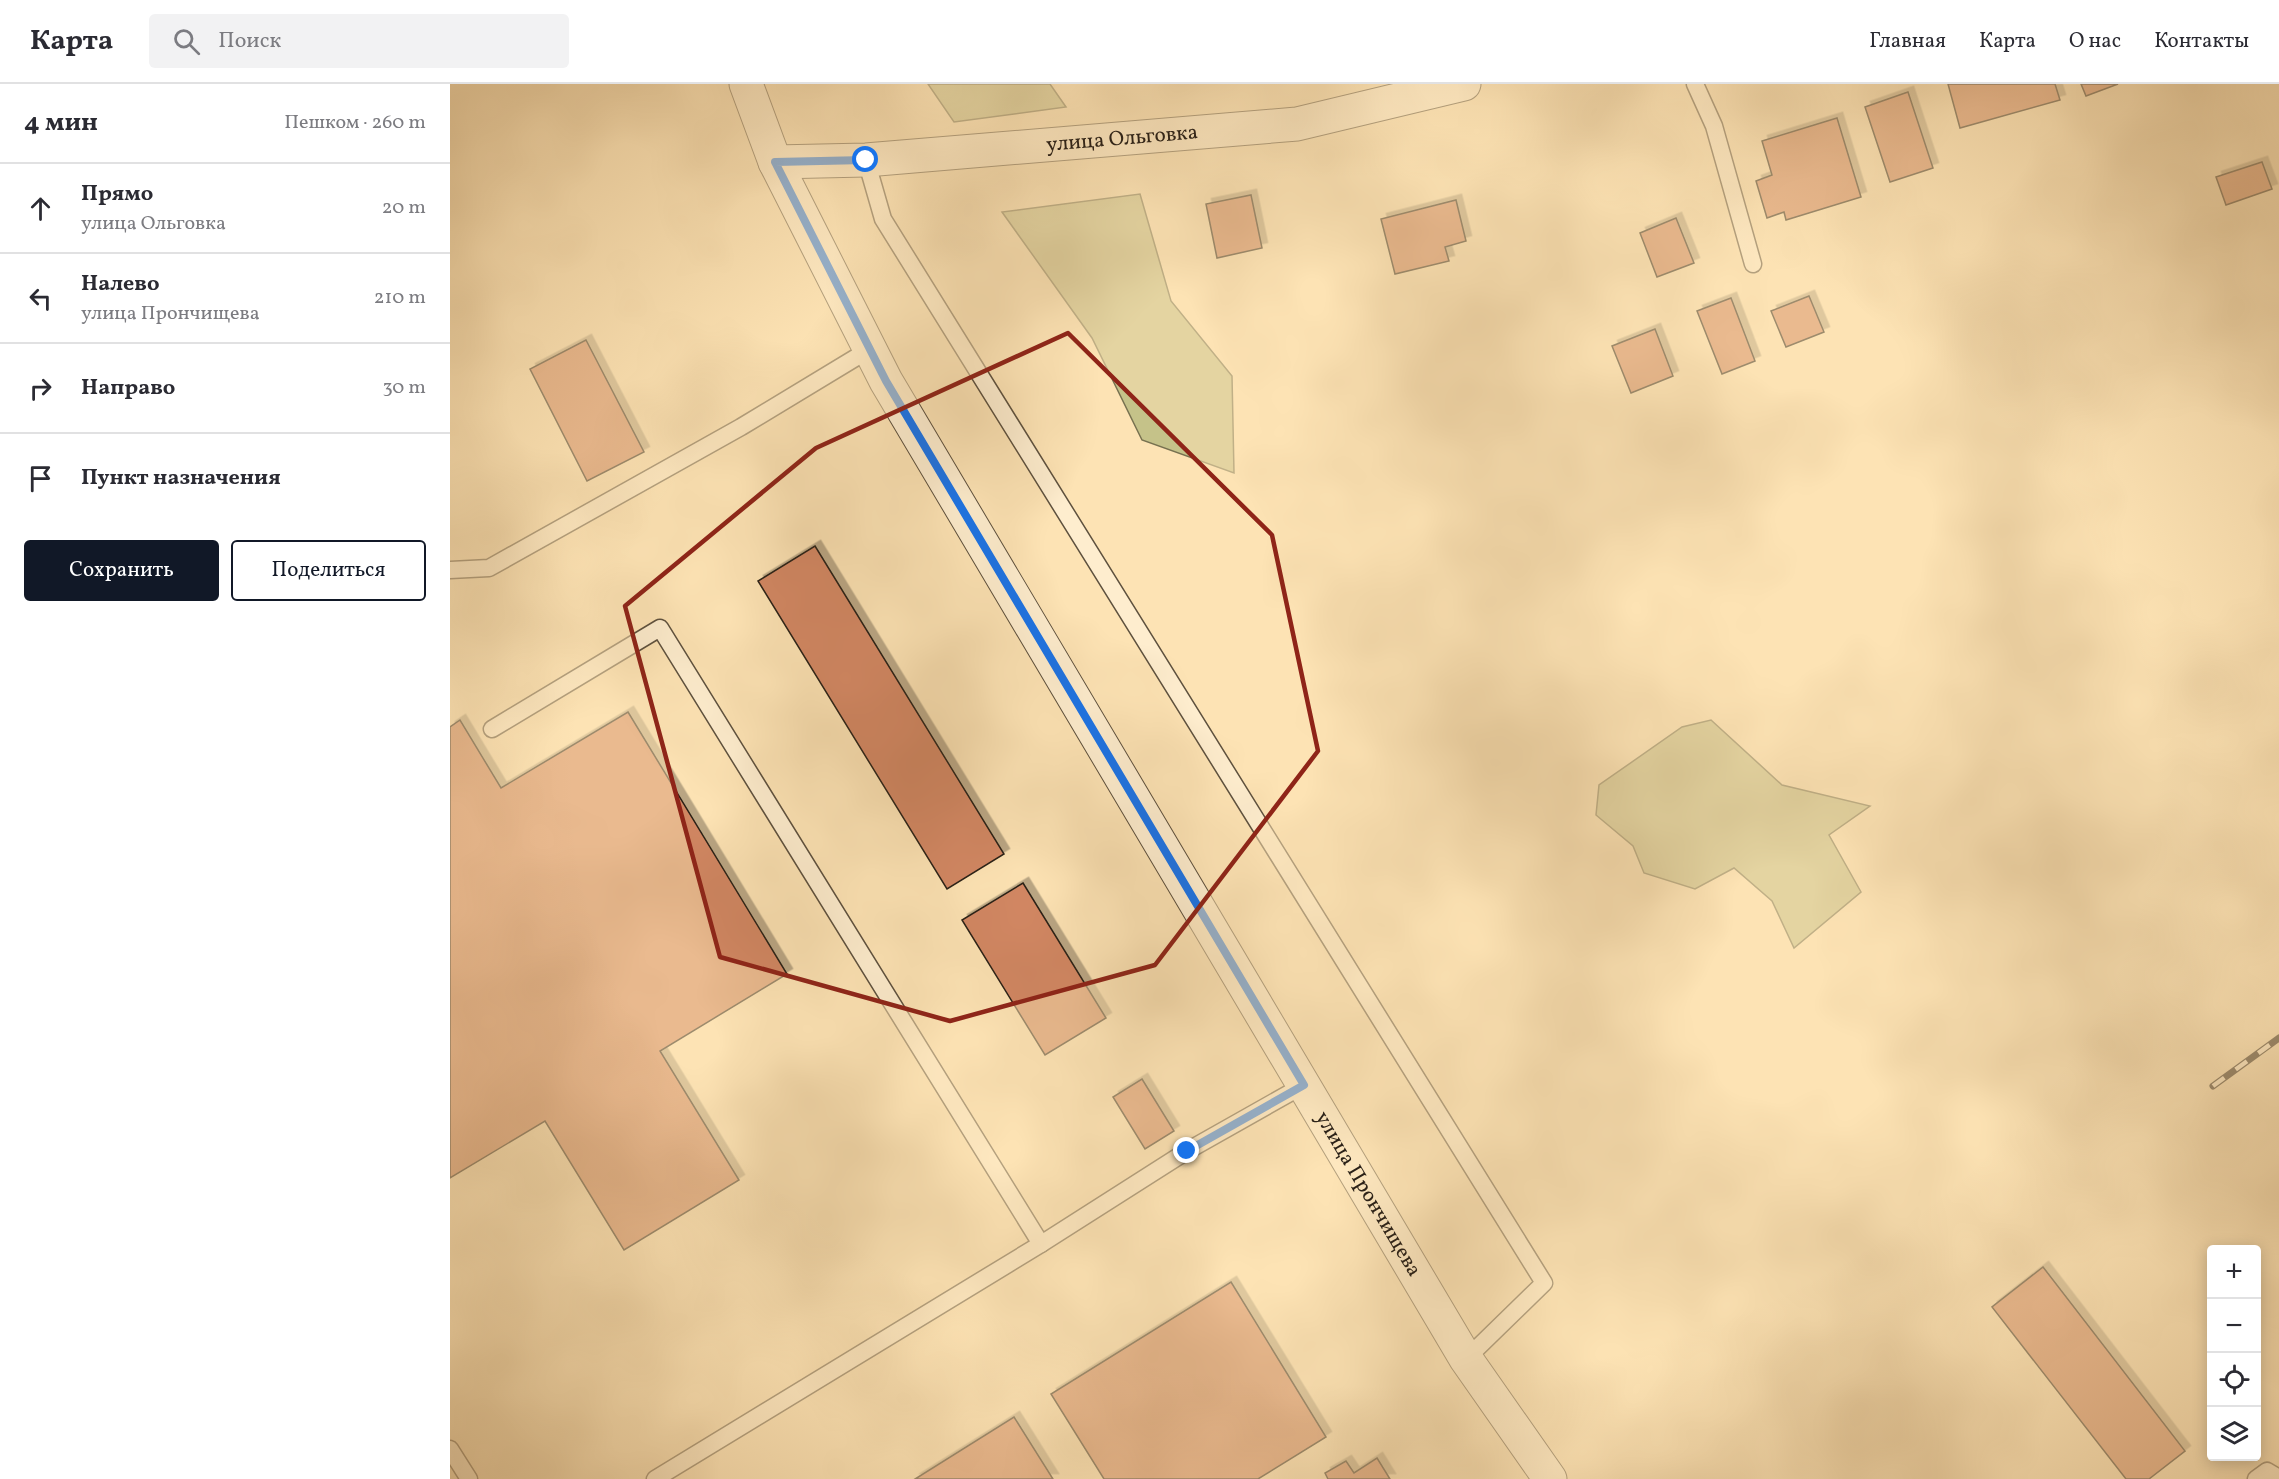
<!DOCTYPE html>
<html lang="ru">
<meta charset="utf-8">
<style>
:root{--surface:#fff;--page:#f2f2f3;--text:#2b2b33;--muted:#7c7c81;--line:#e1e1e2;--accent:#111827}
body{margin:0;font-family:Vollkorn,serif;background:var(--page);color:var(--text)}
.controls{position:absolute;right:18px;bottom:18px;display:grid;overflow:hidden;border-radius:6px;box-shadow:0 3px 15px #0003}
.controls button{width:54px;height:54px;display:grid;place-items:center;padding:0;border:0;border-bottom:2px solid var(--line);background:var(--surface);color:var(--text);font:30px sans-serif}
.stop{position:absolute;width:18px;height:18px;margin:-14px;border:4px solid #1a73e8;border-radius:50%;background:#fff}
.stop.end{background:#1a73e8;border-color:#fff;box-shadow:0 2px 6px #0008}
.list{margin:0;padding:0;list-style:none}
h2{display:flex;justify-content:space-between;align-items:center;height:78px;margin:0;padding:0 24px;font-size:26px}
h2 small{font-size:20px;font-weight:400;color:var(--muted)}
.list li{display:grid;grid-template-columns:39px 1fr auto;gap:18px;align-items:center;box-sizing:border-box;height:90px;padding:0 24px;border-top:2px solid var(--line)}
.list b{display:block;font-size:22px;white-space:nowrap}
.list p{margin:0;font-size:20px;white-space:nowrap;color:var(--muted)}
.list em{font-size:20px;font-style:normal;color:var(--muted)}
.actions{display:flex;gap:12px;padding:18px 24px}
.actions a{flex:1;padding:14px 0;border:2px solid var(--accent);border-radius:6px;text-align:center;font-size:21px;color:var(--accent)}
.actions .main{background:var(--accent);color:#fff}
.icon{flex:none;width:33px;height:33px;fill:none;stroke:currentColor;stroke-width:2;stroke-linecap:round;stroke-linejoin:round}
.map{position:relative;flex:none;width:1829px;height:1395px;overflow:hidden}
header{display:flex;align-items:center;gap:36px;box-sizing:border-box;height:84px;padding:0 30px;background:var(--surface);border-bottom:2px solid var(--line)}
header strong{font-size:28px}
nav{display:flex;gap:33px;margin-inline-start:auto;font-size:21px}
.search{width:420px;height:54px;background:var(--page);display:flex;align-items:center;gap:15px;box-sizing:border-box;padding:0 21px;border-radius:6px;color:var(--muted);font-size:22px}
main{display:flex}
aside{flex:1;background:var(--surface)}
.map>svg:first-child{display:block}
</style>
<header>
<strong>Карта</strong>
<div class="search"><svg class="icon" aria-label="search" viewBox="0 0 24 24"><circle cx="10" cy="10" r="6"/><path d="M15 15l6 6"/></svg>Поиск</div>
<nav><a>Главная</a><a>Карта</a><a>О нас</a><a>Контакты</a></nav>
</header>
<main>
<aside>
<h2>4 мин<small>Пешком · 260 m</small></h2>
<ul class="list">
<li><svg class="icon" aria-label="ahead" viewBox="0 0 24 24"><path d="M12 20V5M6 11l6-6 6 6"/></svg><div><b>Прямо</b><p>улица Ольговка</p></div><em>20 m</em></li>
<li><svg class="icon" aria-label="left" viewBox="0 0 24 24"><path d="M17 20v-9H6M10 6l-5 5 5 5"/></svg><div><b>Налево</b><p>улица Прончищева</p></div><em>210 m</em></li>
<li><svg class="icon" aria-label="right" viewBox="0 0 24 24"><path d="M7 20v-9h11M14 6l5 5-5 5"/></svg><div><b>Направо</b></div><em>30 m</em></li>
<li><svg class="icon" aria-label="arrive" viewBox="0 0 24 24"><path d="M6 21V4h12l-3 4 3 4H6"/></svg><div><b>Пункт назначения</b></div></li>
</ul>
<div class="actions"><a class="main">Сохранить</a><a>Поделиться</a></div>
</aside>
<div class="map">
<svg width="1829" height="1395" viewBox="0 0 1829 1395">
<defs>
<filter id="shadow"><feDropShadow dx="5.5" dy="-5.5" stdDeviation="0" flood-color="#0004"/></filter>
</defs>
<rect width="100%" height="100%" fill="#fde3b4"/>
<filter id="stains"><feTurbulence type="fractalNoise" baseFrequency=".00333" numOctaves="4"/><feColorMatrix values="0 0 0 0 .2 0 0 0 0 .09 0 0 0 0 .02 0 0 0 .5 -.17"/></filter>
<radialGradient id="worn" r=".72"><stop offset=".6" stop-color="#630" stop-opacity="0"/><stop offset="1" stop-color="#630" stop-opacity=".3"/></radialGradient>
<!-- green -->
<g fill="#c5c289" stroke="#777150" stroke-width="1.5">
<path d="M478,0h122l16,23 -112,15z"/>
<path d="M690,110l31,107 61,75 2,97 -92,-33 -50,-102 -90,-126z"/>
<path d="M1261,636l71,65 88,21 -41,29 32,57 -67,56 -22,-47 -38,-33 -39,21 -51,-16 -11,-27 -37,-31 3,-30 83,-58z"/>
</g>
<!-- building -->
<g fill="#d28763" stroke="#292017" stroke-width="1.5" filter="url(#shadow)">
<path d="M1498,0h107l5,16 -100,28z"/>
<path d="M1631,0h37l-32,12z"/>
<path d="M1458,8l25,76 -43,14 -25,-75z"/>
<path d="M1387,34l24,79 -75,23 -2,-8 -17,6 -11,-37 16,-6 -10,-34z"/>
<path d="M1812,78l10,27 -46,16 -10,-28z"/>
<path d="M801,111l11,53 -45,10 -11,-54z"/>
<path d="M1006,116l10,41 -21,6 4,14 -54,13 -14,-55z"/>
<path d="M1226,134l18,45 -37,14 -17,-44z"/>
<path d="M1359,212l15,36 -38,15 -15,-36z"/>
<path d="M1281,214l24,63 -33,13 -25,-63z"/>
<path d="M1205,245l18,47 -42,17 -19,-47z"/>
<path d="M136,256l58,112 -57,29 -57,-112z"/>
<path d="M365,462l189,308 -57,35 -189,-308z"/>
<path d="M178,628l159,262 -127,77 79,129 -115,70 -79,-129 -95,57v-451l10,-7 41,68z"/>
<path d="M573,799l83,135 -61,37 -83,-135z"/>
<path d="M692,995l32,52 -29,18 -32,-52z"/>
<path d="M1593,1183l142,184 -36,28h-23l-134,-172z"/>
<path d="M781,1198l95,155 -68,42h-154l-53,-85z"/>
<path d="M564,1333l39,62h-138z"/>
<path d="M927,1374l13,21h-62l-3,-6 21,-12 8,12z"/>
</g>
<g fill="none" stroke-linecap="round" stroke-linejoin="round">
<!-- service casing -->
<g stroke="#5e513e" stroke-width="19">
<g id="service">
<path d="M1245,0l19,42 39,138"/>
<path d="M416,76l17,59 661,1064 -78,76"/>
<path d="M0,486l39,-2 252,-141 129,-78"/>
<path d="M42,645l168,-101 381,616"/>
<path d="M0,1365l19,30"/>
<path d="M205,1395l386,-235 146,-93 117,-66"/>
<path d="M1806,1395l11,-8 12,7"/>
</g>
</g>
<!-- minor casing -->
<g stroke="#5e513e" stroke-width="35">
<g id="minor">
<path id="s1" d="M325,78l91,-2 431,-36 167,-40"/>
</g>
</g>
<!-- tertiary casing -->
<g stroke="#5e513e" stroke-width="35">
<g id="tertiary">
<path id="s2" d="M296,0l29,78 111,219 580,978 84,120"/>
</g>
</g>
<!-- service -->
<use href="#service" stroke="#feedce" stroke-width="16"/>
<!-- minor -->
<use href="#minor" stroke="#feedce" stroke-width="33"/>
<!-- tertiary -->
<use href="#tertiary" stroke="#feedce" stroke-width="33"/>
<!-- rail casing -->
<g stroke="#292017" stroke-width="7">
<path id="rail" d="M1763,1002l66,-48"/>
</g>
<!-- rail -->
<use href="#rail" stroke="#feedce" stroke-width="4.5" stroke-dasharray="14" stroke-linecap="butt"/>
</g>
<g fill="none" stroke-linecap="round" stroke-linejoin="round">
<!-- route -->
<path stroke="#1a73e8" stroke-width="8" d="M416,76l-91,2 111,219 418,704 -117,66"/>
</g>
<!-- marked area -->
<path d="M0 0H1829V1395H0ZM618,249l204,202 46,216 -163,214 -205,56 -230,-64 -95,-351 191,-158z" fill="#fde3b4" fill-opacity=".55" fill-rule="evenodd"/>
<path fill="none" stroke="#8f2418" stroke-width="4.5" stroke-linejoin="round" d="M618,249l204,202 46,216 -163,214 -205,56 -230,-64 -95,-351 191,-158z"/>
<g text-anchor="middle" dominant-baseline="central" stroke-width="6" stroke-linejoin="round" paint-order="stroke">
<!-- street labels -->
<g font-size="21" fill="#292017" stroke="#feedce">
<text stroke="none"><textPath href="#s1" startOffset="348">улица Ольговка</textPath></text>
<text stroke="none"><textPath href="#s2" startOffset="1274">улица Прончищева</textPath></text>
</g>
</g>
<rect width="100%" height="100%" filter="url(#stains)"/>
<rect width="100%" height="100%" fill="url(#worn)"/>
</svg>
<div class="controls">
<button>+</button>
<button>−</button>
<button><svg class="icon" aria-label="locate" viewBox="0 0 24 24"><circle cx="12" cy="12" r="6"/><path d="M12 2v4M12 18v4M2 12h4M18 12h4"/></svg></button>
<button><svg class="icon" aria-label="layers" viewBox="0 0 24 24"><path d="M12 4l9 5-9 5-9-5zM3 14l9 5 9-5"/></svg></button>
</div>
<div class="stop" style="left:416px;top:76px"></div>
<div class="stop end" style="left:737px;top:1067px"></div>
</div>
</main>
